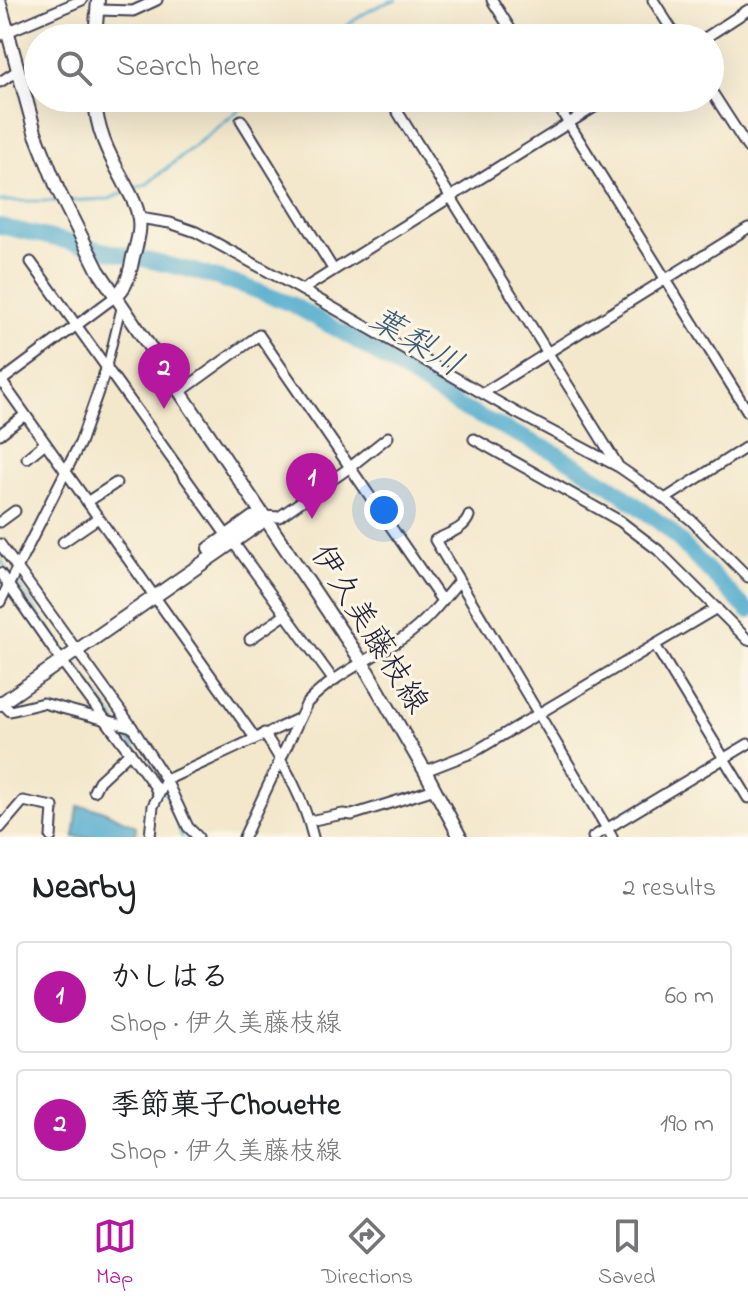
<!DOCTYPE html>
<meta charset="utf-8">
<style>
:root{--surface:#fff;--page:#f6f6f6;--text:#202124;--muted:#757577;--line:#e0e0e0;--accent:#b5179e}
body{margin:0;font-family:"Indie Flower","Klee One",sans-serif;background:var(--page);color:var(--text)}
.you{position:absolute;left:384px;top:510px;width:28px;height:28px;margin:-20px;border:6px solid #fff;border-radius:50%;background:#1a73e8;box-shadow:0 0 0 12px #1a73e833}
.badge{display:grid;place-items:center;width:52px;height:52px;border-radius:50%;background:var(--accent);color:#fff;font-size:26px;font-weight:700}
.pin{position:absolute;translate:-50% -66px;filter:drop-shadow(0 2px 4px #0008)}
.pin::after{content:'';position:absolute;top:42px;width:28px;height:24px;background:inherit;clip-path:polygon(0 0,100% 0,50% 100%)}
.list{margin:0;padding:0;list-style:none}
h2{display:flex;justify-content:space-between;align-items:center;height:104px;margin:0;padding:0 32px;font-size:34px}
h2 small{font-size:26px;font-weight:400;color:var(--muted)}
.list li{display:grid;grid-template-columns:52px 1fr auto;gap:24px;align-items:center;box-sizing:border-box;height:112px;margin:0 16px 16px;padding:0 16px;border:2px solid var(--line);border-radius:8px}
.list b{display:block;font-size:30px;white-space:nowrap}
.list p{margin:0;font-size:26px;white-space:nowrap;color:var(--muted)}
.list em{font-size:26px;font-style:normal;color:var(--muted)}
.icon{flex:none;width:44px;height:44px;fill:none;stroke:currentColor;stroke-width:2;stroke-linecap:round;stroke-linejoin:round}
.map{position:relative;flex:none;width:748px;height:837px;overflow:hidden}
.search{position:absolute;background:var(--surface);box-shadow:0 8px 32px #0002;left:24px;right:24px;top:24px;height:88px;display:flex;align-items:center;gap:20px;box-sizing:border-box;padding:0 28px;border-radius:44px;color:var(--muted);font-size:30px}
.sheet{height:360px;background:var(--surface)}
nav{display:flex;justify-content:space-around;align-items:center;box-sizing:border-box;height:112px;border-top:2px solid var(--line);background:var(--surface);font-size:22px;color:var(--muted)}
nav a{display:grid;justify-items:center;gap:4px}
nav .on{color:var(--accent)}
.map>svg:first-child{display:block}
</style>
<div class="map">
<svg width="748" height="837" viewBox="0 0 748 837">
<rect width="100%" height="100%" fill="#fcf5e5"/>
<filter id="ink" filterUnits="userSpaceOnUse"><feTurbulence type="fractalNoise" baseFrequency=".0125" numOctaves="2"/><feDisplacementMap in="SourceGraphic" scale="16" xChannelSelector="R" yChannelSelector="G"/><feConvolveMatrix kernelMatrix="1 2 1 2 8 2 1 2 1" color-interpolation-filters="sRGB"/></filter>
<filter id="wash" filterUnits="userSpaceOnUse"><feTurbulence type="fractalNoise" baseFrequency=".006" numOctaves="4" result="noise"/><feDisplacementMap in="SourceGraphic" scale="32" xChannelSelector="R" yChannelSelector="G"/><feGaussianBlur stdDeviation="1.8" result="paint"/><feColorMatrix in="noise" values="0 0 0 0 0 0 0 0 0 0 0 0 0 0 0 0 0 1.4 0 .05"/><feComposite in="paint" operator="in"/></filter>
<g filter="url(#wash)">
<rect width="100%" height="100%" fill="#f3e8cc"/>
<!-- water -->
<path fill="#51acce" stroke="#3a6784" stroke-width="2" d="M78,806l21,3 37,17v11h-62z"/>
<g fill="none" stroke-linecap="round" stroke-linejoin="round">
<!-- stream -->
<g stroke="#51acce" stroke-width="3">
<path d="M330,38c21,-16 41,-32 66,-38"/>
<path d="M133,189l14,-5 107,-86"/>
<path d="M0,201h60"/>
<path d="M67,201l42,-2 17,-7"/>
<path d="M0,559l10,15"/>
<path d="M15,580l51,72"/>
<path d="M71,658l44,62"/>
<path d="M119,726l49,71 14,40"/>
</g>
<!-- river -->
<path stroke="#51acce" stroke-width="16" d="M0,226l190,44 54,16 47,18 61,34 108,69 96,46 55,33 57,43 80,82"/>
</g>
</g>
<g filter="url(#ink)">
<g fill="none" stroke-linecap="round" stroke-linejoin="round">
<!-- pedestrian casing -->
<g stroke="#414051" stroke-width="11">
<path id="pedestrian" d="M107,366l14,-58"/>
</g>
<!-- minor casing -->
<g stroke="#414051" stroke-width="13">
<g id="minor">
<path d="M492,0l24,38"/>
<path d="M653,0l24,38"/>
<path d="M98,10l35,1 24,-11"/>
<path d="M0,35l82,-35"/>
<path d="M351,37l1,1"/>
<path d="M705,38l43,-28"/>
<path d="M0,82l17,-11"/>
<path d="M710,89l38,59"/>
<path d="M389,98l228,366"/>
<path d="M553,98l195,314"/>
<path d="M241,120l92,149"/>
<path d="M139,218l31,5 26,9 106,58 215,123 102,54 42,29 30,24 57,57"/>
<path d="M31,262l196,274"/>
<path d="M302,290l307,-192"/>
<path d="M0,379l255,359"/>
<path d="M0,382l116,-86"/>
<path d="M180,392l79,-57 183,266"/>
<path d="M483,393l265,-165"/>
<path d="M0,434l25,-19"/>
<path d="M474,439l146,82 38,29 90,90"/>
<path d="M27,458l18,-15"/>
<path d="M665,499l83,-53"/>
<path d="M87,502l29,-19"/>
<path d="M264,516l15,1 70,-49 39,-31"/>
<path d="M469,516c-4,13 -22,18 -34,24l177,297"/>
<path d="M0,522l15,-11"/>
<path d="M63,542l35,-24"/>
<path d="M233,542l101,139"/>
<path d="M0,544l132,183 34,53 22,47 10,10"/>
<path d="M0,573l58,83 96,129 4,9"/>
<path d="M0,602l80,-159 27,-77"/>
<path d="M250,639l35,-24"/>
<path d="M655,645l93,153"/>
<path d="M2,703l8,8 33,-8 89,24"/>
<path d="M264,733c21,33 40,66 49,104"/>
<path d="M425,771l49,-19 243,-144"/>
<path d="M94,791l5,-10 31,-29"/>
<path d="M309,821l34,-7 9,1 83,-26"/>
<path d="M0,828l23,-27 30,6 -2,30"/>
<path d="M150,837l3,-31 13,-26 134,-62"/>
<path d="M244,837l63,-134c27,-29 67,-45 99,-67 20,-14 37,-36 52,-54"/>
<path d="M593,837l155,-93"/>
</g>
</g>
<!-- secondary casing -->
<g stroke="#414051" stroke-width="16">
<g id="secondary">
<path d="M0,4l35,128 23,58 40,80 264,392 63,109 35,66"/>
<path d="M95,38l3,-38"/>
<path d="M95,98c1,31 13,55 28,82 5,11 13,22 15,34 4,14 -1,29 -5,43 -3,15 -5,28 -17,39"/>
<path d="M209,549l43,-31 12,-2"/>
<path d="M0,704l259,-180 5,-8"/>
</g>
</g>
<!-- pedestrian -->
<use href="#pedestrian" stroke="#fff" stroke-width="7"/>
<!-- minor -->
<use href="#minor" stroke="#fff" stroke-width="9"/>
<!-- secondary -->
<use href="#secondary" stroke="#fff" stroke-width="12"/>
</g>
</g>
<g text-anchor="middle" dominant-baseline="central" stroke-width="6" stroke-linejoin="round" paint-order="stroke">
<!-- street labels -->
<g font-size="32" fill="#22223b" stroke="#fcf5e5">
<text transform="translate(368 630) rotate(58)">伊久美藤枝線</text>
</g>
<!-- water labels -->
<g font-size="34" font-style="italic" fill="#355976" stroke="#fcf5e5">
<text transform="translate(415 344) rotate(31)">葉梨川</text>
</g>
</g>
</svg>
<div class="you"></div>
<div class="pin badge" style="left:312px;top:519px">1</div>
<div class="pin badge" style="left:164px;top:409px">2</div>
<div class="search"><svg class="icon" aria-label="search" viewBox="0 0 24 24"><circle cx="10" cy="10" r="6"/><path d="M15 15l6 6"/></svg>Search here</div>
</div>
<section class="sheet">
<h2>Nearby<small>2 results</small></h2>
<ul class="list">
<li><span class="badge">1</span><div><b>かしはる</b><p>Shop · 伊久美藤枝線</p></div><em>60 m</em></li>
<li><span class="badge">2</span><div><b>季節菓子Chouette</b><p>Shop · 伊久美藤枝線</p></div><em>190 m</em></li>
</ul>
</section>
<nav>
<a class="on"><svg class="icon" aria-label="map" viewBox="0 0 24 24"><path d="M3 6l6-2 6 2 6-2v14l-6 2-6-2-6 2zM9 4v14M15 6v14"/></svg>Map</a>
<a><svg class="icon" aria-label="directions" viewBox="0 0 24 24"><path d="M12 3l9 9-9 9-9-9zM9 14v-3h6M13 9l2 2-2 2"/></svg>Directions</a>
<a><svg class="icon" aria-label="saved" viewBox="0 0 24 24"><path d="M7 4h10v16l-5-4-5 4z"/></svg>Saved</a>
</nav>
